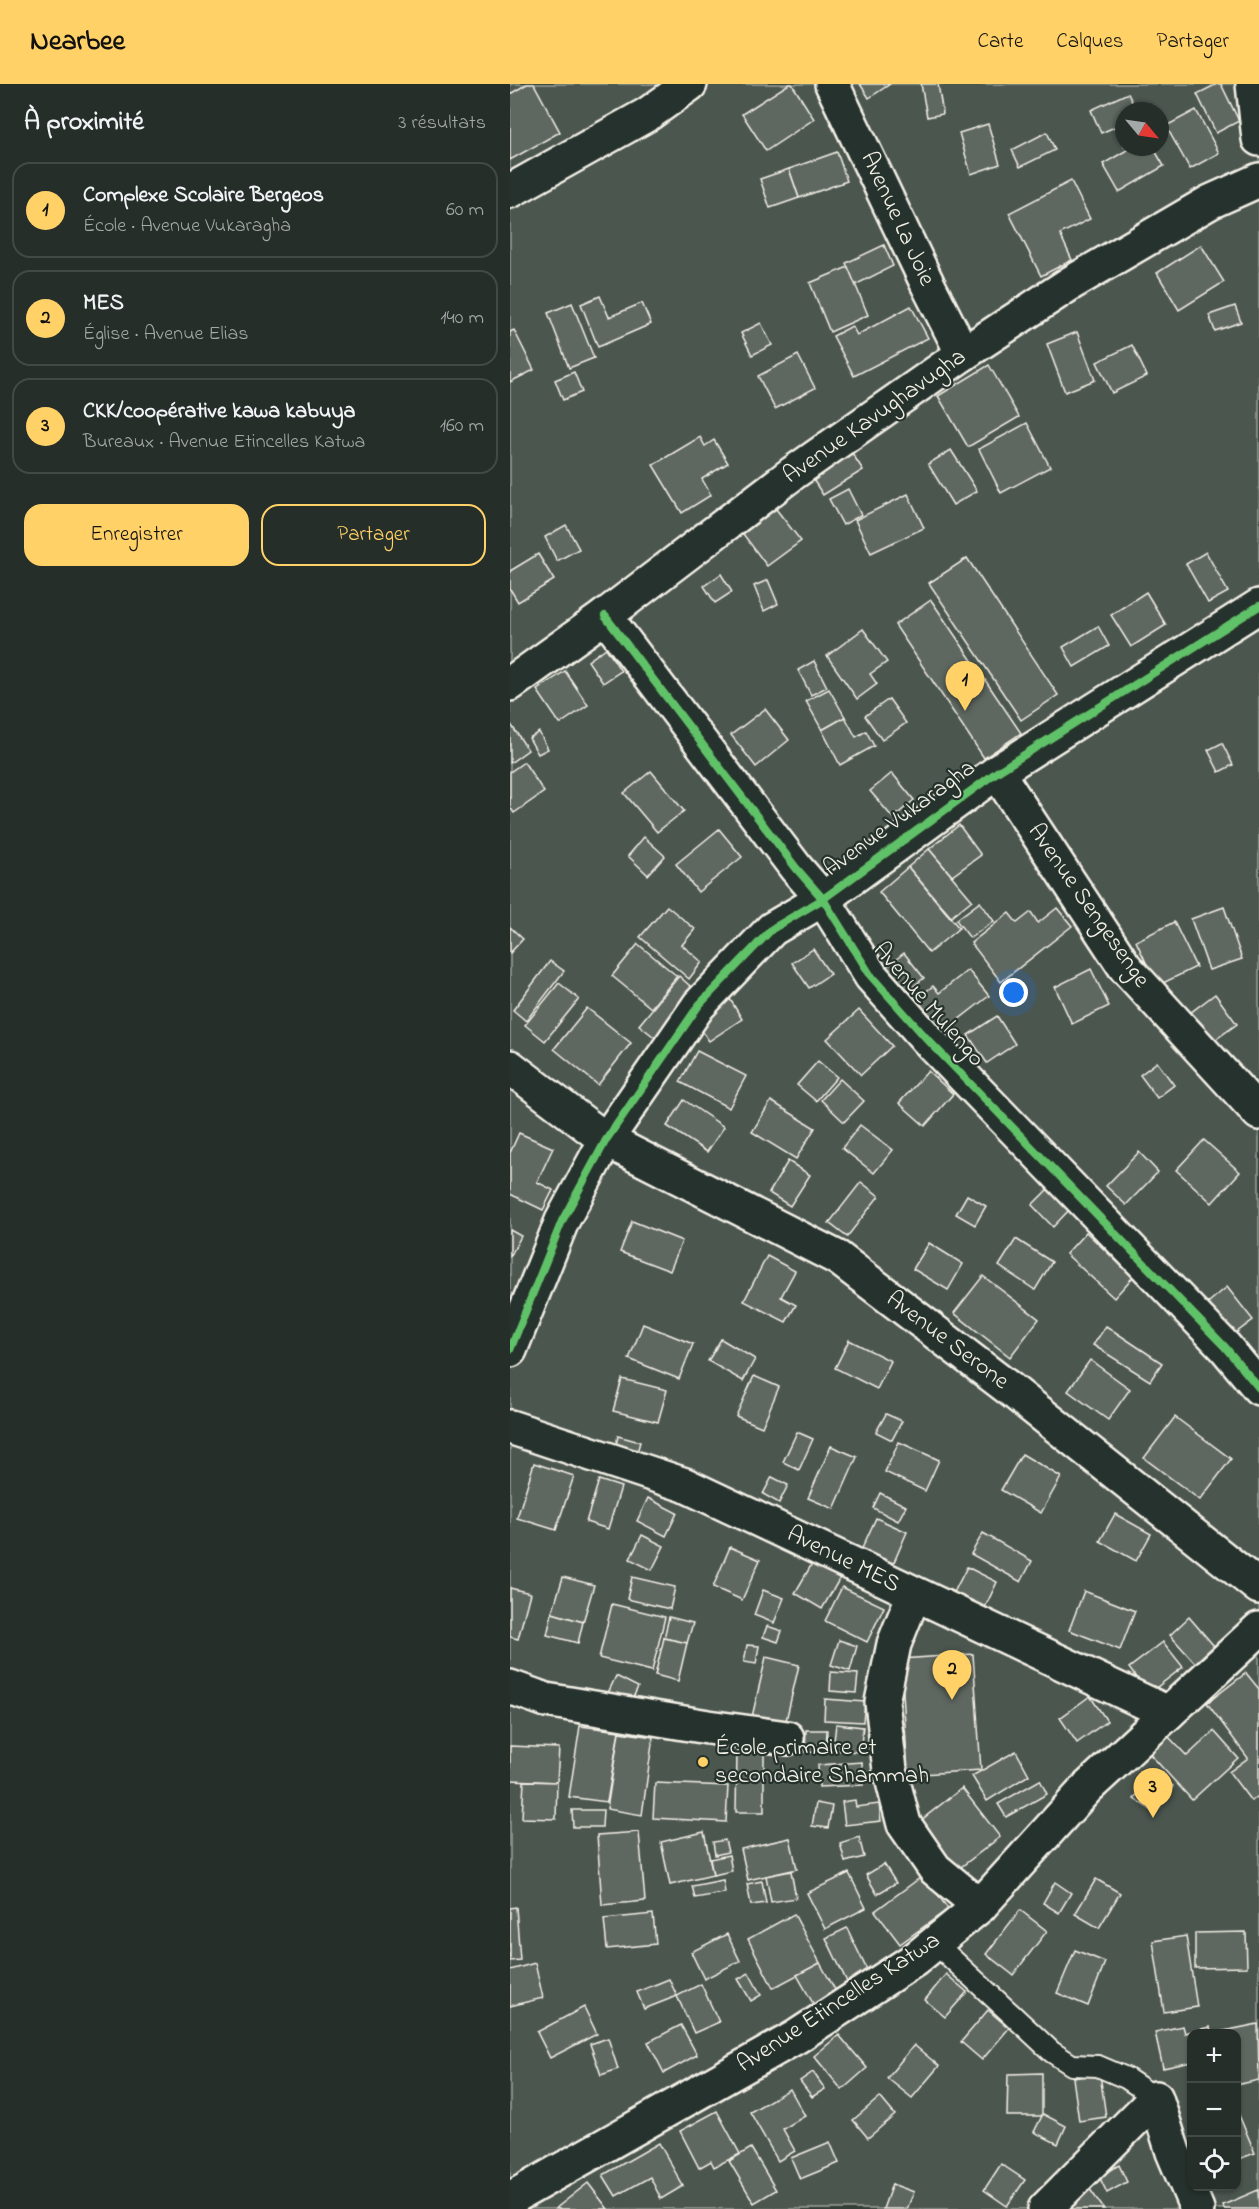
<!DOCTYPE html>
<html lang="fr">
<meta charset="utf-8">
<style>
:root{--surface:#262e2a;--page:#323a36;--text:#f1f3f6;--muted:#a4a8a8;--line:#424a47;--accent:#ffd166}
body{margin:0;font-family:"Indie Flower",sans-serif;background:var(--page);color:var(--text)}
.controls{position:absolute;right:18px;bottom:18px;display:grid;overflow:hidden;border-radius:12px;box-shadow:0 2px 4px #0004}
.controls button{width:54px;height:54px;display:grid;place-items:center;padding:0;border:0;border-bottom:2px solid var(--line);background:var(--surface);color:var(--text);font:30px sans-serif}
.compass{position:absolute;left:605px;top:18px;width:54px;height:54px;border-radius:50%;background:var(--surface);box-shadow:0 2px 4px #0004;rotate:119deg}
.you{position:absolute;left:504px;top:909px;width:21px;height:21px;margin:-15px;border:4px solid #fff;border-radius:50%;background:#1a73e8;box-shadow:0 0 0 9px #1a73e833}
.badge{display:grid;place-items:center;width:39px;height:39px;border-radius:50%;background:var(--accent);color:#111;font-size:20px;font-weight:700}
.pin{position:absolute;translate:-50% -50px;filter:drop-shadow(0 2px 3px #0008)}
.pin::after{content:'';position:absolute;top:32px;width:21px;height:18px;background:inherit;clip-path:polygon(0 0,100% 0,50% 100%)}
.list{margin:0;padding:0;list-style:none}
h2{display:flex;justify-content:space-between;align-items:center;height:78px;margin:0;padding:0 24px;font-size:26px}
h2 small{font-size:20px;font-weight:400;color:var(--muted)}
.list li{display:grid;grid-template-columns:39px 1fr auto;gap:18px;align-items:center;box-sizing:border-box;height:96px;margin:0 12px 12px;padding:0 12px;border:2px solid var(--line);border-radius:18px}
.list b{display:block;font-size:22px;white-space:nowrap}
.list p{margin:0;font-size:20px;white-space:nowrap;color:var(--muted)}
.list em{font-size:20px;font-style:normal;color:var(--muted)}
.actions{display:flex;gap:12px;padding:18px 24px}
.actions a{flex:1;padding:14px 0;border:2px solid var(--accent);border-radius:18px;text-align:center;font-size:21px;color:var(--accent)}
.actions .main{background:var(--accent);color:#111}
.icon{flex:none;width:33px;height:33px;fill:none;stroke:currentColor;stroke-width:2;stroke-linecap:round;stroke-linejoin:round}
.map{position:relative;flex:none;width:749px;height:2125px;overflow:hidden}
header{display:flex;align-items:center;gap:36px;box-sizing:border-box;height:84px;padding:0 30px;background:var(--accent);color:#111}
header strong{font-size:28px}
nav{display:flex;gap:33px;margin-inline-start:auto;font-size:21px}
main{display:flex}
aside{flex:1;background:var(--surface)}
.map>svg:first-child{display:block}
</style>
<header>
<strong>Nearbee</strong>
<nav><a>Carte</a><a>Calques</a><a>Partager</a></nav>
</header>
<main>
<aside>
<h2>À proximité<small>3 résultats</small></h2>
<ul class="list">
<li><span class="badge">1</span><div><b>Complexe Scolaire Bergeos</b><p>École · Avenue Vukaragha</p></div><em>60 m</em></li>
<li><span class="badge">2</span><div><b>MES</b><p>Église · Avenue Elias</p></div><em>140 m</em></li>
<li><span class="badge">3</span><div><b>CKK/coopérative kawa kabuya</b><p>Bureaux · Avenue Etincelles Katwa</p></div><em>160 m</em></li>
</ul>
<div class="actions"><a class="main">Enregistrer</a><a>Partager</a></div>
</aside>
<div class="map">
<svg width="749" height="2125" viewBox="0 0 749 2125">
<rect width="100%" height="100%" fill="#323e38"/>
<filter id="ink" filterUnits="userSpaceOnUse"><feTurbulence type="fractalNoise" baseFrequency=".0167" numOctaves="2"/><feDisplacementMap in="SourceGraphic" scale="12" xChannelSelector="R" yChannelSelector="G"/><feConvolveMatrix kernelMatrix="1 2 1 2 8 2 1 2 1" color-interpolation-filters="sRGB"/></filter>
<g filter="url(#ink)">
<!-- green -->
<path fill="#4c564f" stroke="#a0a49c" stroke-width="1.5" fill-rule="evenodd" d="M0,0h749v2125h-749zM614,27h36v36h-36zM682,1950h44v152h-44z"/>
<!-- building -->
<g fill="#5f6861" stroke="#f4f1e8" stroke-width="1.5">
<path d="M17,0h7l26,48 -50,28v-66z"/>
<path d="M279,0h3l22,35 -48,32 -24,-37z"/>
<path d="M350,0h30l-21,14z"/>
<path d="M411,0h17l5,30 -16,3z"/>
<path d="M707,0h4l18,37 -23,12 -19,-39z"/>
<path d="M618,9l8,18h-12v12l-23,10 -10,-23z"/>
<path d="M686,26l23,43 -29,16 -24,-43z"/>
<path d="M478,40l12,40 -29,10 -12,-41z"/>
<path d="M537,48l8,18 -35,17 -8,-17z"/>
<path d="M622,63h21l11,19 -45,26 -16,-28z"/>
<path d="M327,68l10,29 -48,17 -10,-29z"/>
<path d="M279,85l10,29 -29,10 -10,-29z"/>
<path d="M561,97l19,38 -30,15 12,26 -31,16 -32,-63z"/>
<path d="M374,161l9,21 -38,19 -9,-22z"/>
<path d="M691,161l23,37 -45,28 -22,-37z"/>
<path d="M338,183l20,48 -38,17 -20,-49z"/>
<path d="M90,212l9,21 33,-14 9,21 -53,23 -17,-43z"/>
<path d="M62,219l22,55 -25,10 -21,-55z"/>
<path d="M401,222l17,32 -74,38 -21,-40 19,-10 5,9z"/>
<path d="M725,222l6,16 -26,9 -6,-16z"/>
<path d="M251,239l11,22 -20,10 -11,-22z"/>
<path d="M4,246l20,40 -24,12v-50z"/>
<path d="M567,248l18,48 -30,12 -18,-48z"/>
<path d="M622,261l15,31 -35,17 -15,-31z"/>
<path d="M288,271l17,33 -40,21 -17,-33z"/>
<path d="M479,281l30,52 -51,30 -30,-51z"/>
<path d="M64,288l8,20 -19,8 -8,-20z"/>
<path d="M517,339l23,44 -49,26 -22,-44z"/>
<path d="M190,353l5,9 9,-6 14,23 -26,16 9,16 -29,18 -29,-48z"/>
<path d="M441,366l26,41 -24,14 -25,-41z"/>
<path d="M342,369l11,17 -40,25 -11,-17z"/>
<path d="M338,405l13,26 -18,10 -14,-26z"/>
<path d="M398,410l16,34 -53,25 -16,-33z"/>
<path d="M266,425l25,32 -34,25 -24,-32z"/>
<path d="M56,441l13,24 -22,12 -12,-24z"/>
<path d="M696,468l22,40 -20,11 -22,-39z"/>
<path d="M28,470l16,26 -36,22 -8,-13v-18z"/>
<path d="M457,474l91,137 -37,25 -92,-137z"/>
<path d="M211,490l11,18 -17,11 -11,-17z"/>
<path d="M258,496l10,24 -14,7 -10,-25z"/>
<path d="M636,508l20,33 -35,22 -20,-32z"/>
<path d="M421,516l90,133 -37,25 -89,-133z"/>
<path d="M588,542l11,20 -35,21 -11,-20z"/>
<path d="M353,545l24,33 -17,12 7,10 -20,15 -30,-43z"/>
<path d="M96,564l15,23 -18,12 -15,-22z"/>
<path d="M304,577l13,26 -16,8 -13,-25z"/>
<path d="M55,587l23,34 -28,19 -23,-34z"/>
<path d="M319,605l16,28 -23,13 -16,-29z"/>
<path d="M379,615l17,24 -24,17 -17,-24z"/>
<path d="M255,625l24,31 -33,27 -25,-32z"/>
<path d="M335,633l11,20 10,-6 8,15 -34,19 -18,-35z"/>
<path d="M0,639l18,27 -18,13z"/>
<path d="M29,648l9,17 -10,5 -9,-16z"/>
<path d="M712,659l11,22 -14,7 -11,-22z"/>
<path d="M14,678l20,30 -30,21 -4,-6v-35z"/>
<path d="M141,687l33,40 -27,21 -33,-39z"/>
<path d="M382,689l22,27 -21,18 -23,-27z"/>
<path d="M449,741l22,30 -29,21 -23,-27z"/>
<path d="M209,745l23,28 -44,35 -22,-28z"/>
<path d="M134,753l21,19 -17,19 -20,-19z"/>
<path d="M419,765l43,51 -21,17 -43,-50z"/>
<path d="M398,783l51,61 -30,25 -50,-61z"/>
<path d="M470,818l14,19 -24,17 -14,-18z"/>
<path d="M157,822l28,23 -13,16 20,17 -13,17 -49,-42z"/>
<path d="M714,823l18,52 -33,11 -18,-51z"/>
<path d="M547,824l15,18 -71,56 -30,-39 38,-30 8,10 14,-11 7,11z"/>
<path d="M664,838l22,45 -39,19 -21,-45z"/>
<path d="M0,843l13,12 -13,14z"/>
<path d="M128,860l39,32 -26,32 -39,-32z"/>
<path d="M303,865l17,25 -21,14 -17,-25z"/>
<path d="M394,869l20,25 -19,15 -20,-25z"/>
<path d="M40,877l14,10 -38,50 -13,-11z"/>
<path d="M581,885l18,37 -37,18 -17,-37z"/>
<path d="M458,886l21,26 -53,41 -26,-33 23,-18 6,7z"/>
<path d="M169,892l19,17 -40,47 -19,-15z"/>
<path d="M49,899l20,16 -34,42 -20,-16z"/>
<path d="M705,910l22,30 -25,18 -22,-29z"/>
<path d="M220,915l12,20 -33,22 -13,-19z"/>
<path d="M77,924l44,35 -33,42 -44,-36z"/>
<path d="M349,926l33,36 -31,29 -34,-36z"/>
<path d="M487,932l18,28 -28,19 -19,-28z"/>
<path d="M187,967l49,25 -17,32 -49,-26z"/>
<path d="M308,977l19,16 -21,24 -19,-16z"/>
<path d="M647,978l17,23 -17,13 -17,-23z"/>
<path d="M418,987l25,23 -28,32 -26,-23z"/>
<path d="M330,995l24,22 -20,21 -23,-22z"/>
<path d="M174,1016l40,27 -17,25 -40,-26z"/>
<path d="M261,1017l44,27 -19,31 -44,-27z"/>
<path d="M350,1041l33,25 -19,23 -32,-25z"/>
<path d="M9,1049l34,15 -16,34 16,8 -10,20 -33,-16v-41z"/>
<path d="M694,1056l36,32 -28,31 -36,-33z"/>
<path d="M629,1068l19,20 -32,33 -20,-19z"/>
<path d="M278,1077l22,14 -20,31 -21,-13z"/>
<path d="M351,1098l18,14 -32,41 -18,-14z"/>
<path d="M540,1103l21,21 -18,19 -21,-22z"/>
<path d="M457,1111l19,11 -11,19 -19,-11z"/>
<path d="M122,1137l50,20 -12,30 -50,-19z"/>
<path d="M0,1146l11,6 -11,21z"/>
<path d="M576,1148l47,45 -19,21 -48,-44z"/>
<path d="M506,1155l36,23 -17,28 -36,-24z"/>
<path d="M419,1159l34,21 -15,26 -35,-21z"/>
<path d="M257,1172l28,15 -14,26 15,8 -10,17 -42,-21z"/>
<path d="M473,1192l56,43 -29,38 -56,-44z"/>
<path d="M717,1203l26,33 -24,18 -25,-32z"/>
<path d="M133,1240l50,20 -14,35 -50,-20z"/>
<path d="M596,1242l56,37 -12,18 -57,-36z"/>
<path d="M211,1255l34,20 -12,22 -35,-20z"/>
<path d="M339,1256l42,21 -14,28 -42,-21z"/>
<path d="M580,1276l40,29 -22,31 -40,-29z"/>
<path d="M244,1292l25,11 -17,40 -26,-11z"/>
<path d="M112,1295l45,11 -9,32 -45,-11z"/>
<path d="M376,1330l16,7 -10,19 -16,-8z"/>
<path d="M665,1333l56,42 -31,41 -56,-42z"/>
<path d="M287,1348l16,7 -14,31 -16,-8z"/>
<path d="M108,1352l22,6 -5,17 -21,-6z"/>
<path d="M389,1358l40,18 -14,31 -40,-19z"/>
<path d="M321,1362l26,11 -23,52 -26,-11z"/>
<path d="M512,1370l39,23 -20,36 -40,-23z"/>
<path d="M24,1379l40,13 -18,54 -39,-12z"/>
<path d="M262,1393l16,8 -9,18 -16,-9z"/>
<path d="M89,1396l22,7 -13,42 -22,-7z"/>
<path d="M370,1409l26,13 -8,15 -25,-13z"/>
<path d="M138,1414l29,15 -11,23 -29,-15z"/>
<path d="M605,1430l36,20 -15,27 -36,-20z"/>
<path d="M366,1434l31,14 -16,37 -32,-14z"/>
<path d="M473,1449l49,28 -11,21 -50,-28z"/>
<path d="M132,1451l22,11 -12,24 -22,-11z"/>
<path d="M220,1463l30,13 -18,40 -29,-13z"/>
<path d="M303,1478l27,16 -18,31 -27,-16z"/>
<path d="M457,1483l30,15 -17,36 -31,-16z"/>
<path d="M53,1493l31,8 -11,37 -31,-9z"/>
<path d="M122,1493l43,10 -5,22 -43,-10z"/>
<path d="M332,1503l42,20 -17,35 -42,-21z"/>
<path d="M0,1504l20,5 -12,46 -8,-2z"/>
<path d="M253,1506l21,8 -10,25 -20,-8z"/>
<path d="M574,1507l51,20 -15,39 -51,-20z"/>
<path d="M102,1520l53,13 -13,54 -53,-13z"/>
<path d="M42,1529l31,9 -5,21 -31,-8z"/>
<path d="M159,1533l24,6 -6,20 -23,-5z"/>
<path d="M679,1533l25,29 -19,17 -25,-28z"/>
<path d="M257,1542l15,5 -4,11 -15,-5z"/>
<path d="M154,1554l23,5 -9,38 -23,-6z"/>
<path d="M329,1556l18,6 -7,25 -19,-6z"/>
<path d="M653,1558l20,25 -35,27 -19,-26z"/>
<path d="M237,1561l12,1 -3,18 -12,-2z"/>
<path d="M463,1570l8,116 -73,5 -7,-116z"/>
<path d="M256,1573l33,8 -14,60 -33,-8z"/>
<path d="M321,1588l27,2 -2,19 -26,-2z"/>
<path d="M736,1589l13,16v107l-8,5 -22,-29 19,-14 -41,-55z"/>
<path d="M106,1592l22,11 -9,19 -22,-11z"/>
<path d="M580,1612l17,25 -30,22 -17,-25z"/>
<path d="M315,1615l40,3 -2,20 -39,-2z"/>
<path d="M326,1640l27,3 -3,25 -27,-2z"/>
<path d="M70,1642l39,5 -12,71 -38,-5z"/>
<path d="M296,1646h21l-1,23 -21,-1z"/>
<path d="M704,1647l24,27 -46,42 -44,-48 19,-17 20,21z"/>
<path d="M109,1648l34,5 -11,78 -35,-6z"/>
<path d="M0,1662l49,2 -2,34 -47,-2z"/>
<path d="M227,1667h27v61h-28z"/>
<path d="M506,1667l13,24 -42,26 -15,-25z"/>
<path d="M352,1678l1,23 -44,2 -1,-22z"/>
<path d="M641,1688l22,14 -17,27 -22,-14z"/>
<path d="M530,1696l7,14 -41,23 -8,-13z"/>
<path d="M14,1697l33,1 -1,37 -34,-1z"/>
<path d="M145,1699l73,3 -2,36 -73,-4z"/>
<path d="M452,1704l38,49 -43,33 -37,-49z"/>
<path d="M345,1716l1,7 23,-3 2,17 -36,4 -3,-23z"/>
<path d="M306,1719l16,3 -4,22 -16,-2z"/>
<path d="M62,1726h31l-1,17h-29z"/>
<path d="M129,1748l6,69 -43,4 -5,-70z"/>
<path d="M194,1748l9,43 -43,10 -9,-43z"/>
<path d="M349,1753l5,20 -19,5 -5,-19z"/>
<path d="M280,1754l7,31 -49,11 -7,-31z"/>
<path d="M215,1756l3,12 -13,3 -2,-13z"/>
<path d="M219,1771l3,16 -19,4 -3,-16z"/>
<path d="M374,1780l12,19 -19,11 -11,-19z"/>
<path d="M281,1787l5,27 -25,4 -5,-26z"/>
<path d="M339,1789l17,35 -41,21 -18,-36z"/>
<path d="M414,1791l24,34 -48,35 -25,-33z"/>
<path d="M586,1795l24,14 -21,35 -24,-14z"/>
<path d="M213,1796l2,13 -30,5 -3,-12z"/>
<path d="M252,1797l4,22 -15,2 -4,-21z"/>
<path d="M545,1798l16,11 -12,20 -16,-10z"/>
<path d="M6,1823l4,53 -10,1v-53z"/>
<path d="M510,1826l27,21 -34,44 -27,-21z"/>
<path d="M143,1830l3,30 -49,5 -3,-30z"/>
<path d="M284,1830l26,49 -47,25 -25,-49z"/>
<path d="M337,1844l21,44 -21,10 -21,-44z"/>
<path d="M736,1848l1,35 -52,1v-35z"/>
<path d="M217,1850l13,27 -36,18 -13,-27z"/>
<path d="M676,1852l11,71 -33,5 -11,-71z"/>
<path d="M565,1866l30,12 -17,44 -31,-13z"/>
<path d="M25,1879l8,35 -33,8v-36z"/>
<path d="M310,1879l17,30 -23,12 -17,-30z"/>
<path d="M239,1889l12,22 -10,6 -13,-22z"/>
<path d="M436,1890l21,18 -22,25 -20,-17z"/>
<path d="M159,1895l8,17 -33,13 -7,-17z"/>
<path d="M191,1900l18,38 -25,11 -17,-37z"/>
<path d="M74,1923l13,27 -47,24 -13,-26z"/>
<path d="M478,1926l21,18 -27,32 -21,-18z"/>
<path d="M748,1940l1,56 -23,5v-51l-17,-2z"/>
<path d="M171,1941l16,30 -33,18 -16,-31z"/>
<path d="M673,1942l2,7 25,-6 2,7h-20v28l-29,6 -8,-36z"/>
<path d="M329,1951l28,33 -25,22 -28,-34z"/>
<path d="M98,1954l10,31 -17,6 -11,-31z"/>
<path d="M404,1961l25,21 -27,32 -25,-20z"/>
<path d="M303,1988l12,17 -13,8 -12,-16z"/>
<path d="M532,1989v43h-35l1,-42z"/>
<path d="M590,1990l6,43 -27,4 -6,-43z"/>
<path d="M280,2005l15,27 -22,13 12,22 -17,10 -28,-49z"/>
<path d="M370,2013l15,18 -27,23 -15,-18z"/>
<path d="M726,2024l19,45 -19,7z"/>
<path d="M207,2027l23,43 -26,13 -3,-6 -12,7 -19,-37z"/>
<path d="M533,2030l23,12 -8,18 -24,-12z"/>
<path d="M320,2058l9,21 -39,16 -9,-21z"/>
<path d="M149,2059l24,43 -22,13 -11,-22 -34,19 -13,-21z"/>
<path d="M241,2064l25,42 -22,13 -25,-42z"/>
<path d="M491,2080l24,16 -18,26 -23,-16z"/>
<path d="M609,2081l8,17 -20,11 -8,-17z"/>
<path d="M78,2099l20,26h-53z"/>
<path d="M382,2100l22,8 -7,17h-24z"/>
<path d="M579,2104l15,21h-39l-1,-2z"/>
<path d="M748,2106l1,19h-35l-1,-4z"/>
</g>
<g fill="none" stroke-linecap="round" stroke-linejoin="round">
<!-- lane casing -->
<g stroke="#f4f1e8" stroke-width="24">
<path id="lane" d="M425,1859l117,109 20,13 26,1 28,12 30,20"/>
</g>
<!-- street casing -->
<g stroke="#f4f1e8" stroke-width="38">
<g id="street">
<path d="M322,0l96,201 35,69"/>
<path d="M743,0l6,55"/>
<path d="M95,532l191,252 27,31 48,77 57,64 297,307 34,41"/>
<path d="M0,600l95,-68 188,-143 170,-119 108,-71 139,-81 49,-22"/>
<path d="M487,688l128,195 134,146"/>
<path d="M0,983l96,73 232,118 177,135 244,194"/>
<path d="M0,1266l52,-129 44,-81 93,-135 73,-76 51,-30 174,-127 262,-166"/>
<path d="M0,1343l175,58 483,228"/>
<path d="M404,1510l-20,50 -12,58 8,68 14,54 31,45 45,37"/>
<path d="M0,1603l36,13 162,27 79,11"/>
<path d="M0,2115l286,-162 118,-77 66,-54 107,-118 172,-159"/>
<path d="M535,2125l111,-111 17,54 24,57"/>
</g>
</g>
<!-- secondary casing -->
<g stroke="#f4f1e8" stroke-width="38">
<path id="secondary" d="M0,107l138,-77 42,-30"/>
</g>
<!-- lane -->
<use href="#lane" stroke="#26332d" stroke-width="20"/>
<!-- street -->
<use href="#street" stroke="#26332d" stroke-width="33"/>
<!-- secondary -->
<use href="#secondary" stroke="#26332d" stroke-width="33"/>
<!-- cycleway casing -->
<g stroke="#26332d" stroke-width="11">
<g id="cycleway">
<path d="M95,532l191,252 27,31 48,77 57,64 297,307 34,41"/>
<path d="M0,1266l52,-129 44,-81 93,-135 73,-76 51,-30 174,-127 262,-166"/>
</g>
</g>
<!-- cycleway -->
<use href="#cycleway" stroke="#61c268" stroke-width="8"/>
</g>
</g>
<!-- markers -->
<circle fill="#ffd166" stroke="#26332d" stroke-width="2" cx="193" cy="1678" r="6"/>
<g text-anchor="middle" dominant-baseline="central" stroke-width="4.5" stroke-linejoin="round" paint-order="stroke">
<!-- street labels -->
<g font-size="24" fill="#f4f1e8" stroke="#26332d">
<text transform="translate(387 135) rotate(65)">Avenue La Joie</text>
<text transform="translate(365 333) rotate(-35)">Avenue Kavughavugha</text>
<text transform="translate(390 735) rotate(-36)">Avenue Vukaragha</text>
<text transform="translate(578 822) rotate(55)">Avenue Sengesenge</text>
<text transform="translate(418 921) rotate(49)">Avenue Mulengo</text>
<text transform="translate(437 1257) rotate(37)">Avenue Serone</text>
<text transform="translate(333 1476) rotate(26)">Avenue MES</text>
<text transform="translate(329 1919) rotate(-33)">Avenue Etincelles Katwa</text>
</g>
<!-- poi labels -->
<g font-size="24" fill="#f4f1e8" stroke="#26332d" text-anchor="start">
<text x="205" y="1664">École primaire et<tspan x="205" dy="28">secondaire Shammah</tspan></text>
</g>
</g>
</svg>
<div class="controls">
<button>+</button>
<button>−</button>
<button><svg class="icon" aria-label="locate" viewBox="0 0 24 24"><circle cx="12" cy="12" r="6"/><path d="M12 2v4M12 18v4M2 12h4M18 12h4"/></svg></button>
</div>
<svg class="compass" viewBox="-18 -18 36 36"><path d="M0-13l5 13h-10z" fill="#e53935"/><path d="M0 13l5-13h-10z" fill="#a4a8a8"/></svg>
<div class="you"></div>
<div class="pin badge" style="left:455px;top:627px">1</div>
<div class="pin badge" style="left:442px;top:1616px">2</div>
<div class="pin badge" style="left:643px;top:1734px">3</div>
</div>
</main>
